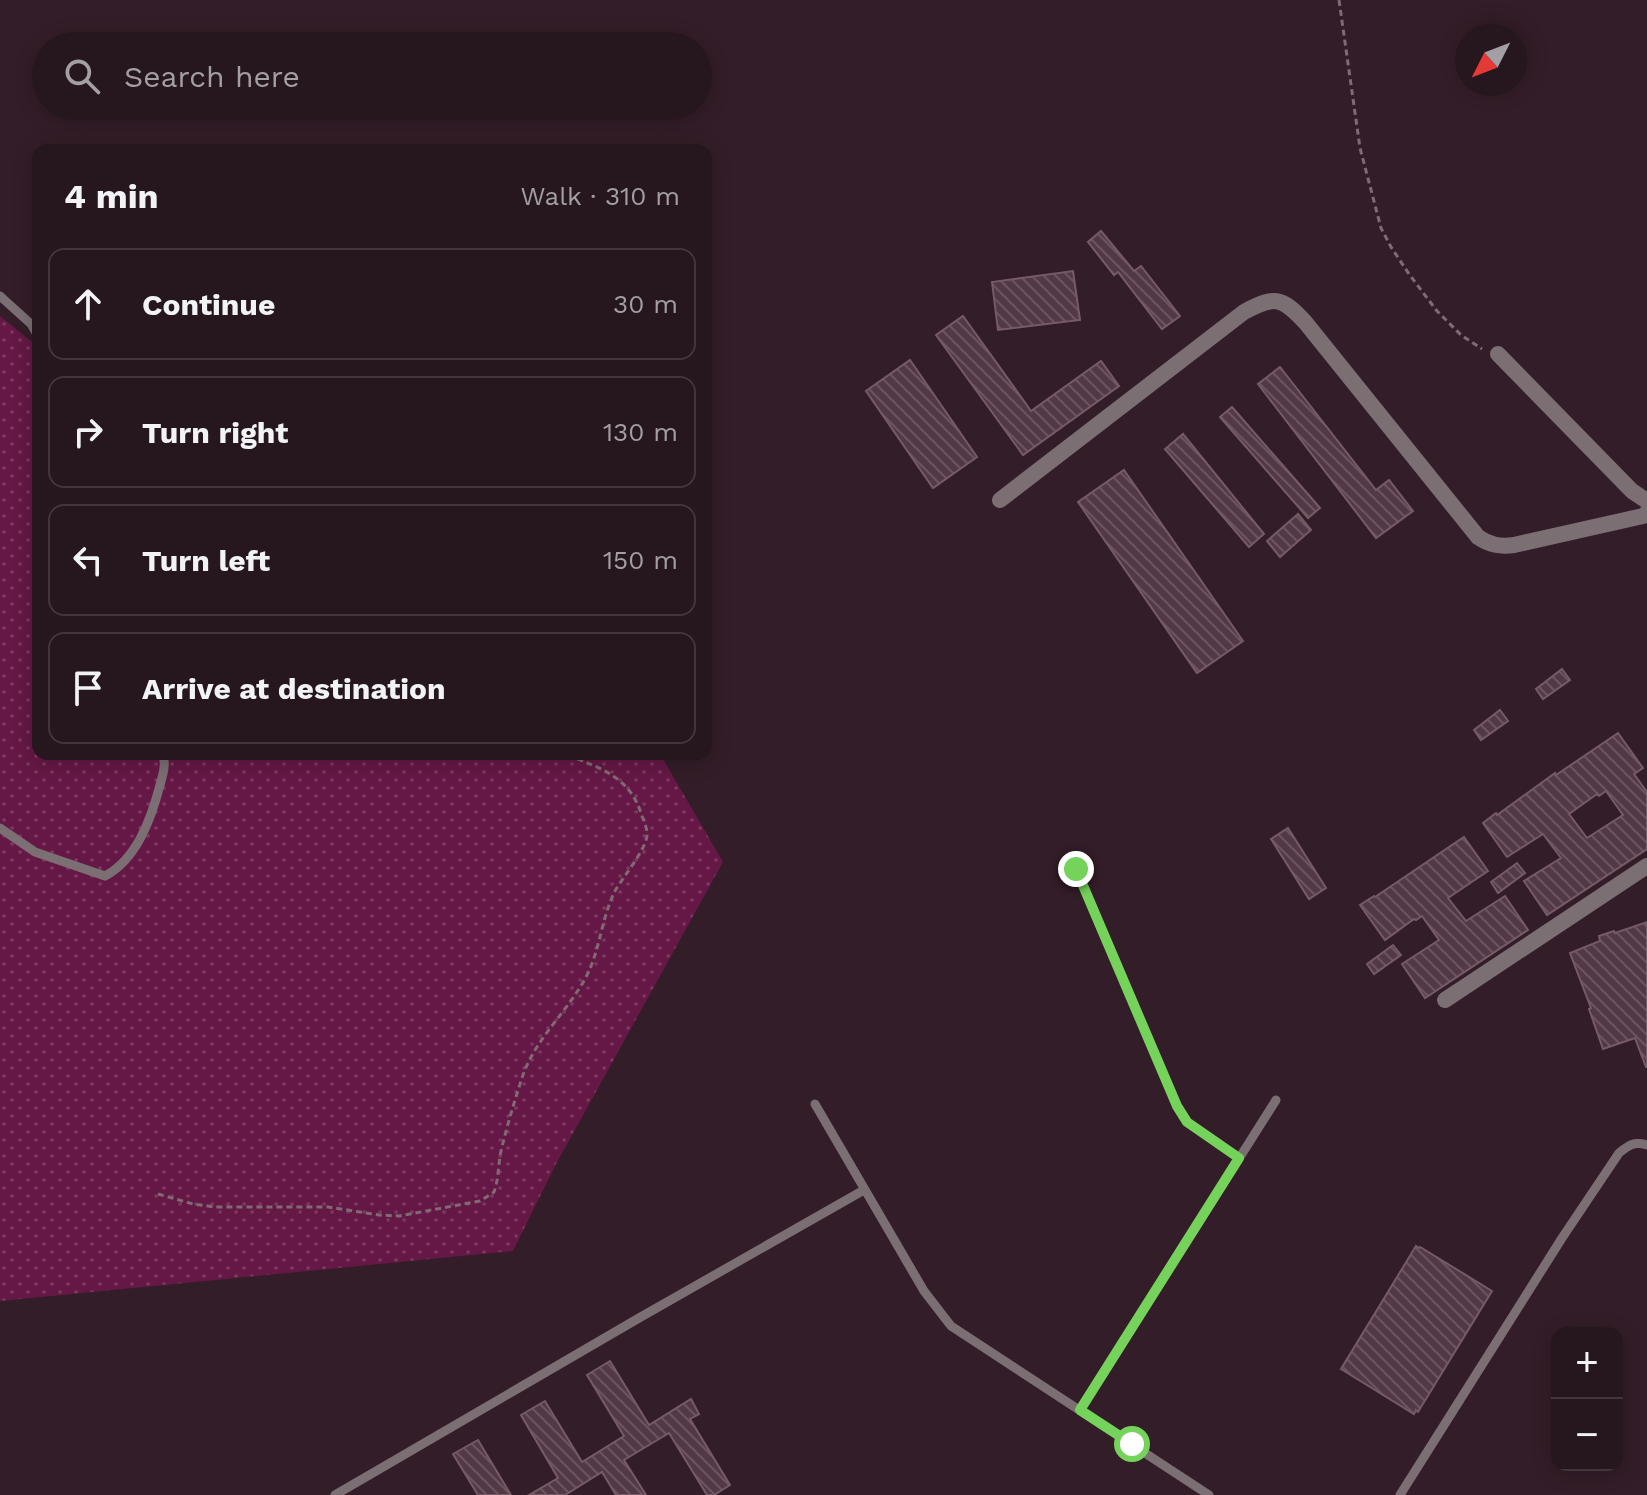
<!DOCTYPE html>
<meta charset="utf-8">
<style>
:root{--surface:#26161e;--page:#32232b;--text:#f1f3f6;--muted:#a49fa4;--line:#42353c}
body{margin:0;font-family:"Work Sans",sans-serif;background:var(--page);color:var(--text)}
.controls{position:absolute;right:24px;bottom:24px;display:grid;overflow:hidden;border-radius:16px;box-shadow:0 4px 20px #0003}
.controls button{width:72px;height:72px;display:grid;place-items:center;padding:0;border:0;border-bottom:2px solid var(--line);background:var(--surface);color:var(--text);font:40px sans-serif}
.compass{position:absolute;left:1455px;top:24px;width:72px;height:72px;border-radius:50%;background:var(--surface);box-shadow:0 4px 20px #0003;rotate:228deg}
.stop{position:absolute;width:24px;height:24px;margin:-18px;border:6px solid #75d25b;border-radius:50%;background:#fff}
.stop.end{background:#75d25b;border-color:#fff;box-shadow:0 2px 8px #0008}
.list{margin:0;padding:0;list-style:none}
h2{display:flex;justify-content:space-between;align-items:center;height:104px;margin:0;padding:0 32px;font-size:34px}
h2 small{font-size:26px;font-weight:400;color:var(--muted)}
.list li{display:grid;grid-template-columns:52px 1fr auto;gap:24px;align-items:center;box-sizing:border-box;height:112px;margin:0 16px 16px;padding:0 16px;border:2px solid var(--line);border-radius:16px}
.list b{display:block;font-size:30px;white-space:nowrap}
.list em{font-size:26px;font-style:normal;color:var(--muted)}
.icon{flex:none;width:44px;height:44px;fill:none;stroke:currentColor;stroke-width:2;stroke-linecap:round;stroke-linejoin:round}
.map{position:relative;flex:none;width:1647px;height:1495px;overflow:hidden}
.search{position:absolute;background:var(--surface);box-shadow:0 4px 20px #0003;left:32px;top:32px;width:680px;height:88px;display:flex;align-items:center;gap:20px;box-sizing:border-box;padding:0 28px;border-radius:44px;color:var(--muted);font-size:30px}
.panel{position:absolute;background:var(--surface);box-shadow:0 4px 20px #0003;left:32px;top:144px;width:680px;height:616px;border-radius:16px}
.map>svg:first-child{display:block}
</style>
<div class="map">
<svg width="1647" height="1495" viewBox="0 0 1647 1495">
<defs>
<pattern id="grass-dots" width="8" height="8" patternUnits="userSpaceOnUse" patternTransform="scale(2)"><rect width="8" height="8" fill="#651845"/><path d="M2 2h.1M6 6h.1" fill="none" stroke="#7c3960" stroke-width="1.8" stroke-linecap="round"/></pattern>
<pattern id="building-back-hatch" width="6" height="6" patternUnits="userSpaceOnUse" patternTransform="scale(2)"><rect width="6" height="6" fill="#523945"/><path d="M-1 5l2 2M0 0l6 6M5-1l2 2" fill="none" stroke="#6b5560"/></pattern>
</defs>
<rect width="100%" height="100%" fill="#331d28"/>
<!-- grass -->
<path fill="url(#grass-dots)" d="M0,316l38,31v407h622l63,108 -167,302 -43,87 -513,50z"/>
<!-- building -->
<g fill="url(#building-back-hatch)" stroke="#765b67" stroke-width="2" fill-rule="evenodd">
<path d="M1101,231l33,40 7,-5 39,50 -18,13 -44,-57 -4,3 -26,-33z"/>
<path d="M1073,271l7,49 -82,10 -6,-48z"/>
<path d="M963,316l68,95 70,-50 18,25 -96,69 -87,-120z"/>
<path d="M910,360l67,97 -44,31 -67,-97z"/>
<path d="M1280,367l96,123 13,-10 24,31 -37,27 -118,-154z"/>
<path d="M1232,407l88,101 -12,10 -88,-101z"/>
<path d="M1183,434l81,100 -15,13 -84,-98z"/>
<path d="M1124,470l119,171 -46,32 -119,-171z"/>
<path d="M1298,514l13,16 -31,27 -13,-16z"/>
<path d="M1562,669l8,11 -27,19 -7,-10z"/>
<path d="M1500,710l8,11 -27,19 -7,-10z"/>
<path d="M1618,733l25,35 -9,6 13,18v57l-100,66 -23,-34 37,-23 -18,-24 -36,23 -24,-34 13,-10 1,2 58,-42 1,2zM1606,791l17,24 -36,23 -18,-24 28,-20 2,2z"/>
<path d="M1288,828l38,60 -17,11 -38,-60z"/>
<path d="M1464,837l24,34 -40,27 18,23 39,-25 23,34 -103,68 -23,-34 37,-24 -17,-24 -6,4 -2,-1 -29,21 -25,-35 14,-9 1,1z"/>
<path d="M1517,863l8,10 -27,20 -7,-11z"/>
<path d="M1647,922v145h-1l-11,-29 -32,11 -14,-40 2,-1 -21,-55 30,-12 -1,-5 15,-5 1,2z"/>
<path d="M1393,945l8,10 -27,19 -7,-10z"/>
<path d="M1416,1246l3,2 1,-1 72,44 -74,121 -2,-2 -2,4 -73,-45z"/>
<path d="M610,1361l39,64 42,-26 8,15 -9,5 40,66 -16,10h-7l-38,-62 -45,27 22,35h-30l-14,-23 -37,23h-36l29,-17 -37,-63 24,-14 37,61 42,-26 -37,-61z"/>
<path d="M478,1440l33,55h-33l-25,-41z"/>
</g>
<g fill="none" stroke-linecap="round" stroke-linejoin="round">
<!-- path -->
<g stroke="#7f6b74" stroke-width="3" stroke-dasharray="6 4" stroke-linecap="butt">
<path d="M1339,0l21,148 21,80 10,19 18,27 28,37 24,24 21,14"/>
<path d="M158,1194l35,10 22,3h113l51,8 20,1 81,-15 14,-9c5,-14 4,-27 7,-41 6,-25 14,-52 22,-76 13,-37 45,-64 63,-98 14,-26 15,-58 29,-86 8,-14 33,-44 32,-57 0,-6 -3,-13 -5,-18 -12,-40 -41,-47 -76,-62"/>
</g>
<!-- service -->
<g stroke="#7b6f74" stroke-width="9">
<path d="M0,296l31,28 7,12"/>
<path d="M0,828l35,24 70,24c32,-17 46,-57 55,-91 3,-11 6,-20 3,-31"/>
<path d="M1076,869l101,237 10,16 52,36"/>
<path d="M815,1104l109,187 27,35 258,169"/>
<path d="M1080,1410l196,-310"/>
<path d="M335,1495l304,-177 225,-128"/>
<path d="M1400,1495l162,-257 57,-85c10,-8 15,-12 28,-8"/>
</g>
<!-- minor -->
<g stroke="#7b6f74" stroke-width="16">
<path d="M1498,354l134,137 15,10"/>
<path d="M1000,500l244,-188c30,-16 37,-16 61,10l173,215c12,8 22,10 36,8l129,-29 4,-3"/>
<path d="M1445,1000l202,-134"/>
</g>
</g>
<g fill="none" stroke-linecap="round" stroke-linejoin="round">
<!-- route -->
<path stroke="#75d25b" stroke-width="10" d="M1076,869l101,237 10,16 52,36 -159,252 52,34"/>
</g>
</svg>
<div class="controls">
<button>+</button>
<button>−</button>
</div>
<svg class="compass" viewBox="-18 -18 36 36"><path d="M0-13l5 13h-10z" fill="#e53935"/><path d="M0 13l5-13h-10z" fill="#a49fa4"/></svg>
<div class="stop" style="left:1132px;top:1444px"></div>
<div class="stop end" style="left:1076px;top:869px"></div>
<div class="search"><svg class="icon" aria-label="search" viewBox="0 0 24 24"><circle cx="10" cy="10" r="6"/><path d="M15 15l6 6"/></svg>Search here</div>
<section class="panel">
<h2>4 min<small>Walk · 310 m</small></h2>
<ul class="list">
<li><svg class="icon" aria-label="ahead" viewBox="0 0 24 24"><path d="M12 20V5M6 11l6-6 6 6"/></svg><div><b>Continue</b></div><em>30 m</em></li>
<li><svg class="icon" aria-label="right" viewBox="0 0 24 24"><path d="M7 20v-9h11M14 6l5 5-5 5"/></svg><div><b>Turn right</b></div><em>130 m</em></li>
<li><svg class="icon" aria-label="left" viewBox="0 0 24 24"><path d="M17 20v-9H6M10 6l-5 5 5 5"/></svg><div><b>Turn left</b></div><em>150 m</em></li>
<li><svg class="icon" aria-label="arrive" viewBox="0 0 24 24"><path d="M6 21V4h12l-3 4 3 4H6"/></svg><div><b>Arrive at destination</b></div></li>
</ul>
</section>
</div>
